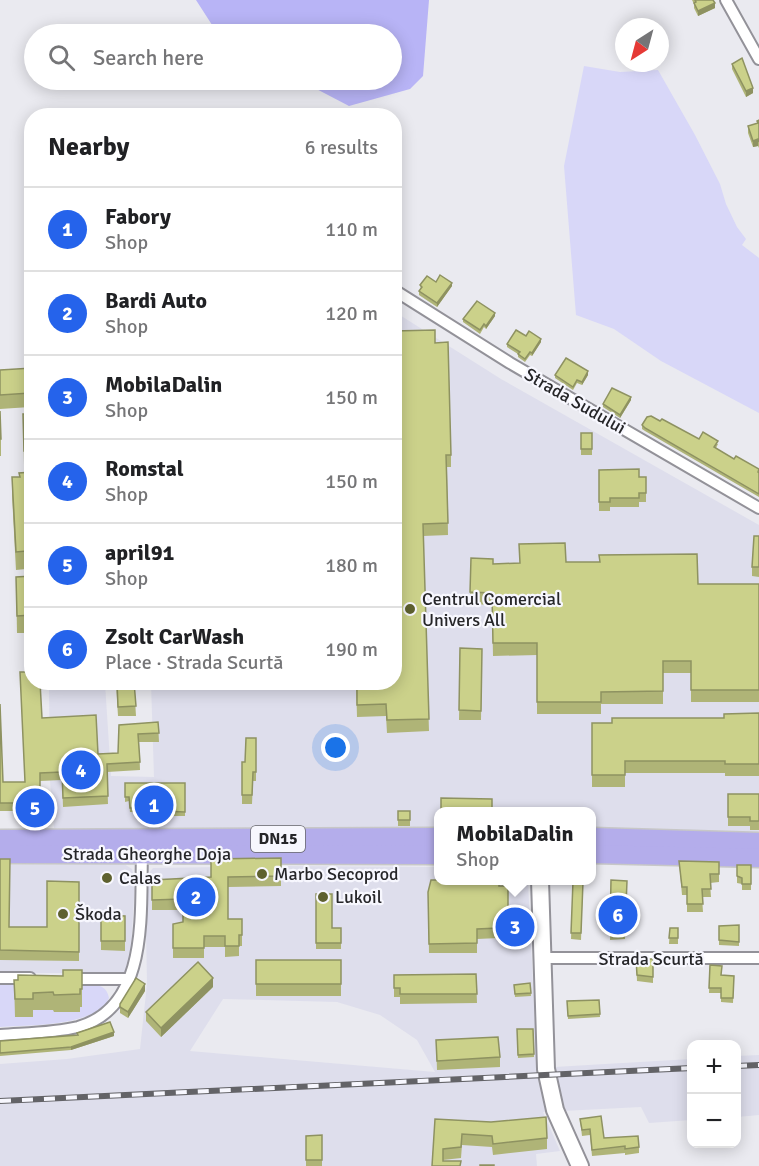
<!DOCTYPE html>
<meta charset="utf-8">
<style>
:root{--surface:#fff;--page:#f6f6f6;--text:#202124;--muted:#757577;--line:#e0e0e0;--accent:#2563eb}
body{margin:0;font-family:Signika,sans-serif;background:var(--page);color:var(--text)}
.controls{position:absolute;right:18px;bottom:18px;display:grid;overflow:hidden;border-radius:12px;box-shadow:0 3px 15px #0003}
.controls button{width:54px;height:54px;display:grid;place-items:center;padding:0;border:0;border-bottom:2px solid var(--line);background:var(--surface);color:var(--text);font:30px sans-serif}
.compass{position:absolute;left:615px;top:18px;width:54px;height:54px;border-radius:50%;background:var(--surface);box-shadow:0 3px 15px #0003;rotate:216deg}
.you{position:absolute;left:336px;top:748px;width:21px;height:21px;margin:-15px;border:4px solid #fff;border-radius:50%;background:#1a73e8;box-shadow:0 0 0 9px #1a73e833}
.badge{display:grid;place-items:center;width:39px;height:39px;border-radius:50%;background:var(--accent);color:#fff;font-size:20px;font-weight:700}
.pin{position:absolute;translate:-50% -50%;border:3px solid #fff;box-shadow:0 2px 6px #0006}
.popup{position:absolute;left:434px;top:807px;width:162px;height:78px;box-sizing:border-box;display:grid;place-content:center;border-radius:12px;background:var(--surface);filter:drop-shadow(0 2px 4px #0005);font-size:20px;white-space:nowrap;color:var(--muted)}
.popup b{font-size:22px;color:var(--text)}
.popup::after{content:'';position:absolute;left:50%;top:100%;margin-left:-12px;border:12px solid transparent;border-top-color:var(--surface)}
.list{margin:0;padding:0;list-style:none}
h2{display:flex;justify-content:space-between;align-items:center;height:78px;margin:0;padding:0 24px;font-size:26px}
h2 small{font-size:20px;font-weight:400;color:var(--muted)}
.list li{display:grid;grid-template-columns:39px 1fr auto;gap:18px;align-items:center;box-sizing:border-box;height:84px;padding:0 24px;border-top:2px solid var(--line)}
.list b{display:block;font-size:22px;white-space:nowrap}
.list p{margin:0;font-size:20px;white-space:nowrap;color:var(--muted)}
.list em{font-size:20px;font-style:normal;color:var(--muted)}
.icon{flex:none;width:33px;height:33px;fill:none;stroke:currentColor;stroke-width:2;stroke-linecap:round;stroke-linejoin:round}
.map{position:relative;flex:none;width:759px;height:1166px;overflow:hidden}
.search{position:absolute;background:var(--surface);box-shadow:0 3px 15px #0003;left:24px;top:24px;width:378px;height:66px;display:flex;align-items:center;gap:15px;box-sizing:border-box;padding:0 21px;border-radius:33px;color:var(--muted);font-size:22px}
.panel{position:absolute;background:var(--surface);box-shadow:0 3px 15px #0003;left:24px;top:108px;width:378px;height:582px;border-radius:24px}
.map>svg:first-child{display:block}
</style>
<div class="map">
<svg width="759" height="1166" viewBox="0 0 759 1166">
<rect width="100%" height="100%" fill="#eaeaf0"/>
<!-- built -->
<g fill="#dedeec" fill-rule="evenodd">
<path d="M395,312l106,67 258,146v307l-167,-1v-19h-154v18l-384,-2 -4,-47 -1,-94 56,-4 6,93 43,1 -3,-94 243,-1z"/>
<path d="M124,864l8,5 3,13 -5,81 -6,10h-124v-108z"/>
<path d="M282,866l156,1v13l90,1 9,187 154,-9v61l-42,3 -8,-16 -98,5 17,39 -24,3 1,12h-537v-102l67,-5 73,-10 7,-65 -1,-55 3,-56 4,-5zM223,999l114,3 43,13 37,25 18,32 -245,-21z"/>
<path d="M759,1055v60l-22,2v-61z"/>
</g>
<!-- green -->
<g fill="#d8d7f8">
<path d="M584,66l36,6 38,-2 37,65 25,49 6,20 11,23 9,12 -4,6 17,13v155l-98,-52 -47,-32 -38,-14 -12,-149z"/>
<path d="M0,983l90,1c10,1 17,3 19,14 -13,29 -81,27 -109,29z"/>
</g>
<!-- water -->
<path fill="#b8b4f6" d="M196,0h233l-6,76 -13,13 -61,17 -44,-23 4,-3h83v-46h-51l1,-3 -6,3h-109l-13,-6z"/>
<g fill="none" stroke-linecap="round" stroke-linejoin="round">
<!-- street casing -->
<g stroke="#939299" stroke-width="14">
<g id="street">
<path d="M726,0l33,59"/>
<path d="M394,290l116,73 249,145"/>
<path d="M543,958h216"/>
<path d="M0,978h30"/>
<path d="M70,979h59"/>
<path d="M0,1035c26,-2 53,-2 78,-8 72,-20 62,-116 64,-173"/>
</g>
</g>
<!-- secondary casing -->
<g stroke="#939299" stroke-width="20">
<path id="secondary" d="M540,880l6,189 9,41 25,56"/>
</g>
<!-- primary casing -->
<g stroke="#c7c7c7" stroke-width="21">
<g id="primary">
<path d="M592,837l167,5"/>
<path d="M0,839l438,-2"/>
<path d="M0,854l438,1"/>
<path d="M592,854l167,4"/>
</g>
</g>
<!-- street -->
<use href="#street" stroke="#fff" stroke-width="10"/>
<!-- secondary -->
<use href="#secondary" stroke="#fff" stroke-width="16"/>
<!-- primary -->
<use href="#primary" stroke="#b4adeb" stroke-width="18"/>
<!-- rail casing -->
<g stroke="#636367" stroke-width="6">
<g id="rail">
<path d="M736,1066l23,-1"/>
<path d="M0,1101l692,-33"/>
</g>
</g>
<!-- rail -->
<use href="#rail" stroke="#f7f7fe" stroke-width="4" stroke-dasharray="11" stroke-linecap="butt"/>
</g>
<!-- wall -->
<g fill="#afb477">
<path d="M692,0h21l2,8 -17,8 -4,-8v-4z"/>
<path d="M732,64l21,29 -7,4 -14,-28z"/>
<path d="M759,120v28l-1,-2 -5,1 -5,-14v-7l9,-2v-3z"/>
<path d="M436,282l16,4 -15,21 -18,-12v-4l2,-2 -1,-4z"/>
<path d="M495,316l-9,13 -2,-2 -4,7 -17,-12v-3z"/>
<path d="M526,336l15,6 -9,14 -2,-1 -5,7 -7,-5v-3l-11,-7v-3z"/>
<path d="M435,343l16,112v12h-4l1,68 -25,1 6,195 -42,2 -1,-17 -29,1 -1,-35z"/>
<path d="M32,368v97h-8l-1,-51h8l-1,-7 -30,2v-39z"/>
<path d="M555,375h33l-6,10 -5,-2 -4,7 -18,-12z"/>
<path d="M631,400l-11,18 -17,-11v-3z"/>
<path d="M0,411l1,28v17h-1z"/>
<path d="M660,421l39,18 19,5 -2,4 18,11 25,10v28l-114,-66 -3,-2v-4z"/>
<rect x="581" y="433" width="11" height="22"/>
<path d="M599,470l40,7h7v25h-7v5h-29v4h-11z"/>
<path d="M32,472v102h-6v-5l-10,1 -4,-75v-18h7z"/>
<path d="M759,536v41l-7,-1v-9z"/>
<path d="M471,558l22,6 73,-2 132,22h61v118h-68v-29h-28v31h-62v10h-64v-59l-44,1 -1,-51 -22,-1z"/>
<path d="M32,576v57h-15l-1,-56z"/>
<path d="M460,648l22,1 -1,71h-22z"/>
<path d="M116,682h18l2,34h-18z"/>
<path d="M0,704l3,78h22l17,-64 56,36 20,-1 1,-28 39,-3 1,20h-20l1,28 -33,2 1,32 -45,3 -1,-27 -22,1v30h-40z"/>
<path d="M759,713v63h-34v-3h-100v14h-33v-64h20l112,-5z"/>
<path d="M256,738v43h-3l-1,23h-10v-42h3z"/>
<path d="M125,783h60v33h-22v-3l-33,-1 -1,-11 -4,1z"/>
<path d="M728,794h31v36h-9v-4h-22z"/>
<rect x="398" y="811" width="12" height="15"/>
<path d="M281,858v28l-53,1v32h14v27h-3v10l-14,1v-10h-21v11h-31v-34l10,-2v-12h-31v-30l59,-3z"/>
<path d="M0,859l9,68h38l32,-45v79l-79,-1z"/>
<path d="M679,861l40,1v20l-9,1 1,14h-9l1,15h-16v-17h-5z"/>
<path d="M737,865h14v25h-9v-6l-5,-1z"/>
<path d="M611,880l16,10 -2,49 -15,1z"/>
<path d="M573,881l10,1 -2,58 -10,-1z"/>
<path d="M499,886l9,20h10l1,31 -42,2v14h-48l-1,-61z"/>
<path d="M316,894l16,34h9v21h-25z"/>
<path d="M101,915l24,1v35l-24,-1z"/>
<path d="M739,925v21l-20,-1v-19z"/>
<path d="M670,928h8v16h-9z"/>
<path d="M636,959h17v24l-16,-2z"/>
<rect x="256" y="960" width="85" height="36"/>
<path d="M710,965l12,10 12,1 -1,27 -12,-1v-9h-12z"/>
<path d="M82,970v37h-2v5h-26l-1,-2h-20v7h-18l-1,-37 49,-4z"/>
<path d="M476,974l1,29 -77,1v-7h-6v-22z"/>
<path d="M530,983l1,13 -16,1 -1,-12z"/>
<path d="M213,987l-52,50 -15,-16v-9z"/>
<path d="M145,991l-17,27 -8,-5v-9z"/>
<path d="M599,1000l1,17 -32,2 -1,-18z"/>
<path d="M517,1029h16l1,28 -16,1z"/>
<path d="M114,1036l-43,14 -71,6v-15z"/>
<path d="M436,1040l64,17v10l-63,3z"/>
<path d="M435,1119l56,3 56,16v11l-54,6 -1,-8 -30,-2 -1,13 -18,2 -11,6z"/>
<path d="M580,1119l24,19 35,9v6l-14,2v-2l-33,3 -2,-21 -8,1z"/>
<path d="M322,1135v31h-16v-30z"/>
</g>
<!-- shaded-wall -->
<g fill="#8e9261">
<path d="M715,3v5l-17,8v-5z"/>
<path d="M753,88v5l-7,4v-6z"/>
<path d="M758,139v7l-5,1v-6z"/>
<path d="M452,283v3l-15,21v-4z"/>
<path d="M495,313v3l-9,13v-3z"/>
<path d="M541,339v3l-9,14v-3z"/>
<path d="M588,371v4l-6,10v-3z"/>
<path d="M631,397v3l-11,18v-3z"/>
<path d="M213,978v9l-52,50v-9z"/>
<path d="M145,984v7l-17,27v-6z"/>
<path d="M114,1032v4l-43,14v-3z"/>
</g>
<!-- building -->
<g fill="#cbd18a" stroke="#8e9261" stroke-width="1.5">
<path d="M695,0h18l2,3 -17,8 -4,-8 2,-1z"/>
<path d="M742,58l11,30 -7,3 -14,-27z"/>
<path d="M759,120v22l-1,-3 -5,2 -5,-15 10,-3 -1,-2z"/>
<path d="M440,275l12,8 -15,20 -18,-12 3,-4 -2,-2 7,-9 9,6z"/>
<path d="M477,301l18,12 -9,13 -2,-2 -4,6 -17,-11z"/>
<path d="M435,330v13l13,-1 3,113h-5l2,68 -25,1 6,195 -42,1 -1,-16 -29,1v-23h37v-351z"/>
<path d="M516,330l10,6 3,-5 12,8 -9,14 -2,-1 -5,7 -7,-5 2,-2 -13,-8z"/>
<path d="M566,358l22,13 -6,11 -5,-2 -4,7 -18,-12z"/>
<path d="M32,368v83h-8l-1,-37h8l-1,-21 -30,2v-25z"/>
<path d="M612,388l19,9 -11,18 -17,-11z"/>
<path d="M0,411l1,28h-1z"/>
<path d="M651,416l9,5 2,-2 37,20 4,-7 15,9 -4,6 20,12 2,-3 23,13 -1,3 1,1v21l-114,-66 -3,-3 5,-8z"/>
<rect x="581" y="433" width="11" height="16"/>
<path d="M639,469v8h7v16h-7v5h-29v4h-11v-32z"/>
<path d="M32,472v84h-6v-5l-10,1 -4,-75h8l-1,-4z"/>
<path d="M754,536h5v31h-7z"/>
<path d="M565,543l1,19h34l-1,-7 98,-1 1,30h61v106h-68v-29h-28v30l-62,1v10h-64v-59h-44l-1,-50 -22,-1 1,-34 22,1v5l27,-1 -1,-19z"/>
<path d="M32,576v39l-15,1 -1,-39z"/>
<path d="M460,648l22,1 -1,62 -22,-1z"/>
<path d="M20,672h12v10h8l2,36 54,-3 2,39 20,-1 1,-28 39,-3 1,11 -21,1 2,28 -33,2 1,32 -45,2 -1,-26 -22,1v30h-40v-99l3,78h22z"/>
<path d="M117,682h17l2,24 -18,1z"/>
<path d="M759,713v51h-34v-3h-100v14h-33v-52h20v-5h112v-4z"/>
<path d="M246,738h10v34h-3l-1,23h-10v-33h3z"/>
<path d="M125,783h60v29l-22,-1v-3h-33l-1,-11h-4z"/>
<path d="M728,794h31v27h-9v-4h-22z"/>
<path d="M441,798l51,1v13h-51z"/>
<rect x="398" y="811" width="12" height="9"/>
<path d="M281,858v18l-53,1v42h14v16h-3v11h-14v-10h-21v12h-31v-24l10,-2v-23l-31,1v-20l59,-3v-18z"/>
<path d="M0,859h10l-1,68h38v-46l32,1v70l-79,-2z"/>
<path d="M679,861l40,1v12h-9l1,15h-9l1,15h-16v-17h-5z"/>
<path d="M737,865h14v19h-9v-6l-5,-2z"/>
<path d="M431,880h68v6h9v20h10l1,21 -42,2v14l-48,1 -1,-52z"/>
<path d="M611,880l16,1 -2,49h-15z"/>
<path d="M573,881l10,1 -2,51h-10z"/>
<path d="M316,894h16v34h9v15h-25z"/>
<path d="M101,915l24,1v25h-24z"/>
<path d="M739,925v17l-20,-2v-14z"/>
<path d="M670,928h8v10h-9z"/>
<path d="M636,959h17v18l-16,-2z"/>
<rect x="256" y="960" width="85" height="24"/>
<path d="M198,962l15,16 -52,50 -15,-16z"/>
<path d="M710,965l12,1 -1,9 13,1 -1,22h-12v-10h-12z"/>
<path d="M63,970h19v19h-2v5l-26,1 -1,-3 -20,1v6h-18l-1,-19h4v-5l45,1z"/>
<path d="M476,974l1,20h-77v-6h-6v-13z"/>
<path d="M136,978l9,6 -17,28 -8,-5v-3z"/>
<path d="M530,983l1,10 -16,1 -1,-9z"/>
<path d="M599,1000l1,14 -32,2 -1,-15z"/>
<path d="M110,1022l4,10 -43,15 -71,6v-12l78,-6 -1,-2z"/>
<path d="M517,1029h16l1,25 -16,1z"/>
<path d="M498,1037l2,20 -63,4 -1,-21z"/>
<path d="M601,1116l3,22 34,-2 1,11 -14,2v-3l-33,4 -2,-21 -8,1 -2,-11z"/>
<path d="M546,1117l1,21 -54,6 -1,-8 -30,-2 -1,13 -18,2v12h18l-1,5h-28l3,-47 56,3z"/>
<path d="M322,1135v25h-16v-24z"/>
<rect x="480" y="1165" width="14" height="1"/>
</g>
<!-- markers -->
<g fill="#5e612f" stroke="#f7f7fe" stroke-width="2">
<circle cx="410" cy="609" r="6"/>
<circle cx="262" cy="874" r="6"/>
<circle cx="107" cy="878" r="6"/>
<circle cx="323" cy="897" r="6"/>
<circle cx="63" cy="914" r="6"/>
</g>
<g text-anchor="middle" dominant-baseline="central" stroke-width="4.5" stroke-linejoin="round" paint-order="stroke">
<!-- shield labels -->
<rect fill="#f7f7fe" stroke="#656569" stroke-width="1.5" x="251" y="826" width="54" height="26" rx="4.5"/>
<g font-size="16" font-weight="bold" fill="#262629">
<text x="278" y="839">DN15</text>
</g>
<!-- street labels -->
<g font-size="18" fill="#262629" stroke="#f7f7fe">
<text transform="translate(575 401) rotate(30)">Strada Sudului</text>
<text x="147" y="854">Strada Gheorghe Doja</text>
<text x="651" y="959">Strada Scurtă</text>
</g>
<!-- poi labels -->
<g font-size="18" fill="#262629" stroke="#f7f7fe" text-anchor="start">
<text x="422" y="599">Centrul Comercial<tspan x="422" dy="21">Univers All</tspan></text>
<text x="274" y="874">Marbo Secoprod</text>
<text x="119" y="878">Calas</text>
<text x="335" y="897">Lukoil</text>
<text x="75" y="914">Škoda</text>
</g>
</g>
</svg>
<div class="controls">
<button>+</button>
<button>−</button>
</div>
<svg class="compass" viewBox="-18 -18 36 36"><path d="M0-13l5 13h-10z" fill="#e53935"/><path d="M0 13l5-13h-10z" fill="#757577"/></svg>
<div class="you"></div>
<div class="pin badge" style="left:154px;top:805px">1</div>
<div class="pin badge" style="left:196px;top:897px">2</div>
<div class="pin badge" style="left:515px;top:927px">3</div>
<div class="popup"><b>MobilaDalin</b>Shop</div>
<div class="pin badge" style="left:81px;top:770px">4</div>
<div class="pin badge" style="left:35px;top:808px">5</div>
<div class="pin badge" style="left:618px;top:915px">6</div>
<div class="search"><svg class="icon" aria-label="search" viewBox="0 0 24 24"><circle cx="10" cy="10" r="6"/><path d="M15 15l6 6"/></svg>Search here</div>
<section class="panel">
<h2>Nearby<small>6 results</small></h2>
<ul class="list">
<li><span class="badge">1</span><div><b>Fabory</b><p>Shop</p></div><em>110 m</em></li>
<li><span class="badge">2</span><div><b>Bardi Auto</b><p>Shop</p></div><em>120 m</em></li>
<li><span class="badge">3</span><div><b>MobilaDalin</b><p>Shop</p></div><em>150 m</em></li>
<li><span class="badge">4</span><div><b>Romstal</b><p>Shop</p></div><em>150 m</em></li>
<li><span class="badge">5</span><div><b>april91</b><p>Shop</p></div><em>180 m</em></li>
<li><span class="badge">6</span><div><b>Zsolt CarWash</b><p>Place · Strada Scurtă</p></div><em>190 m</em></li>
</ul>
</section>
</div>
